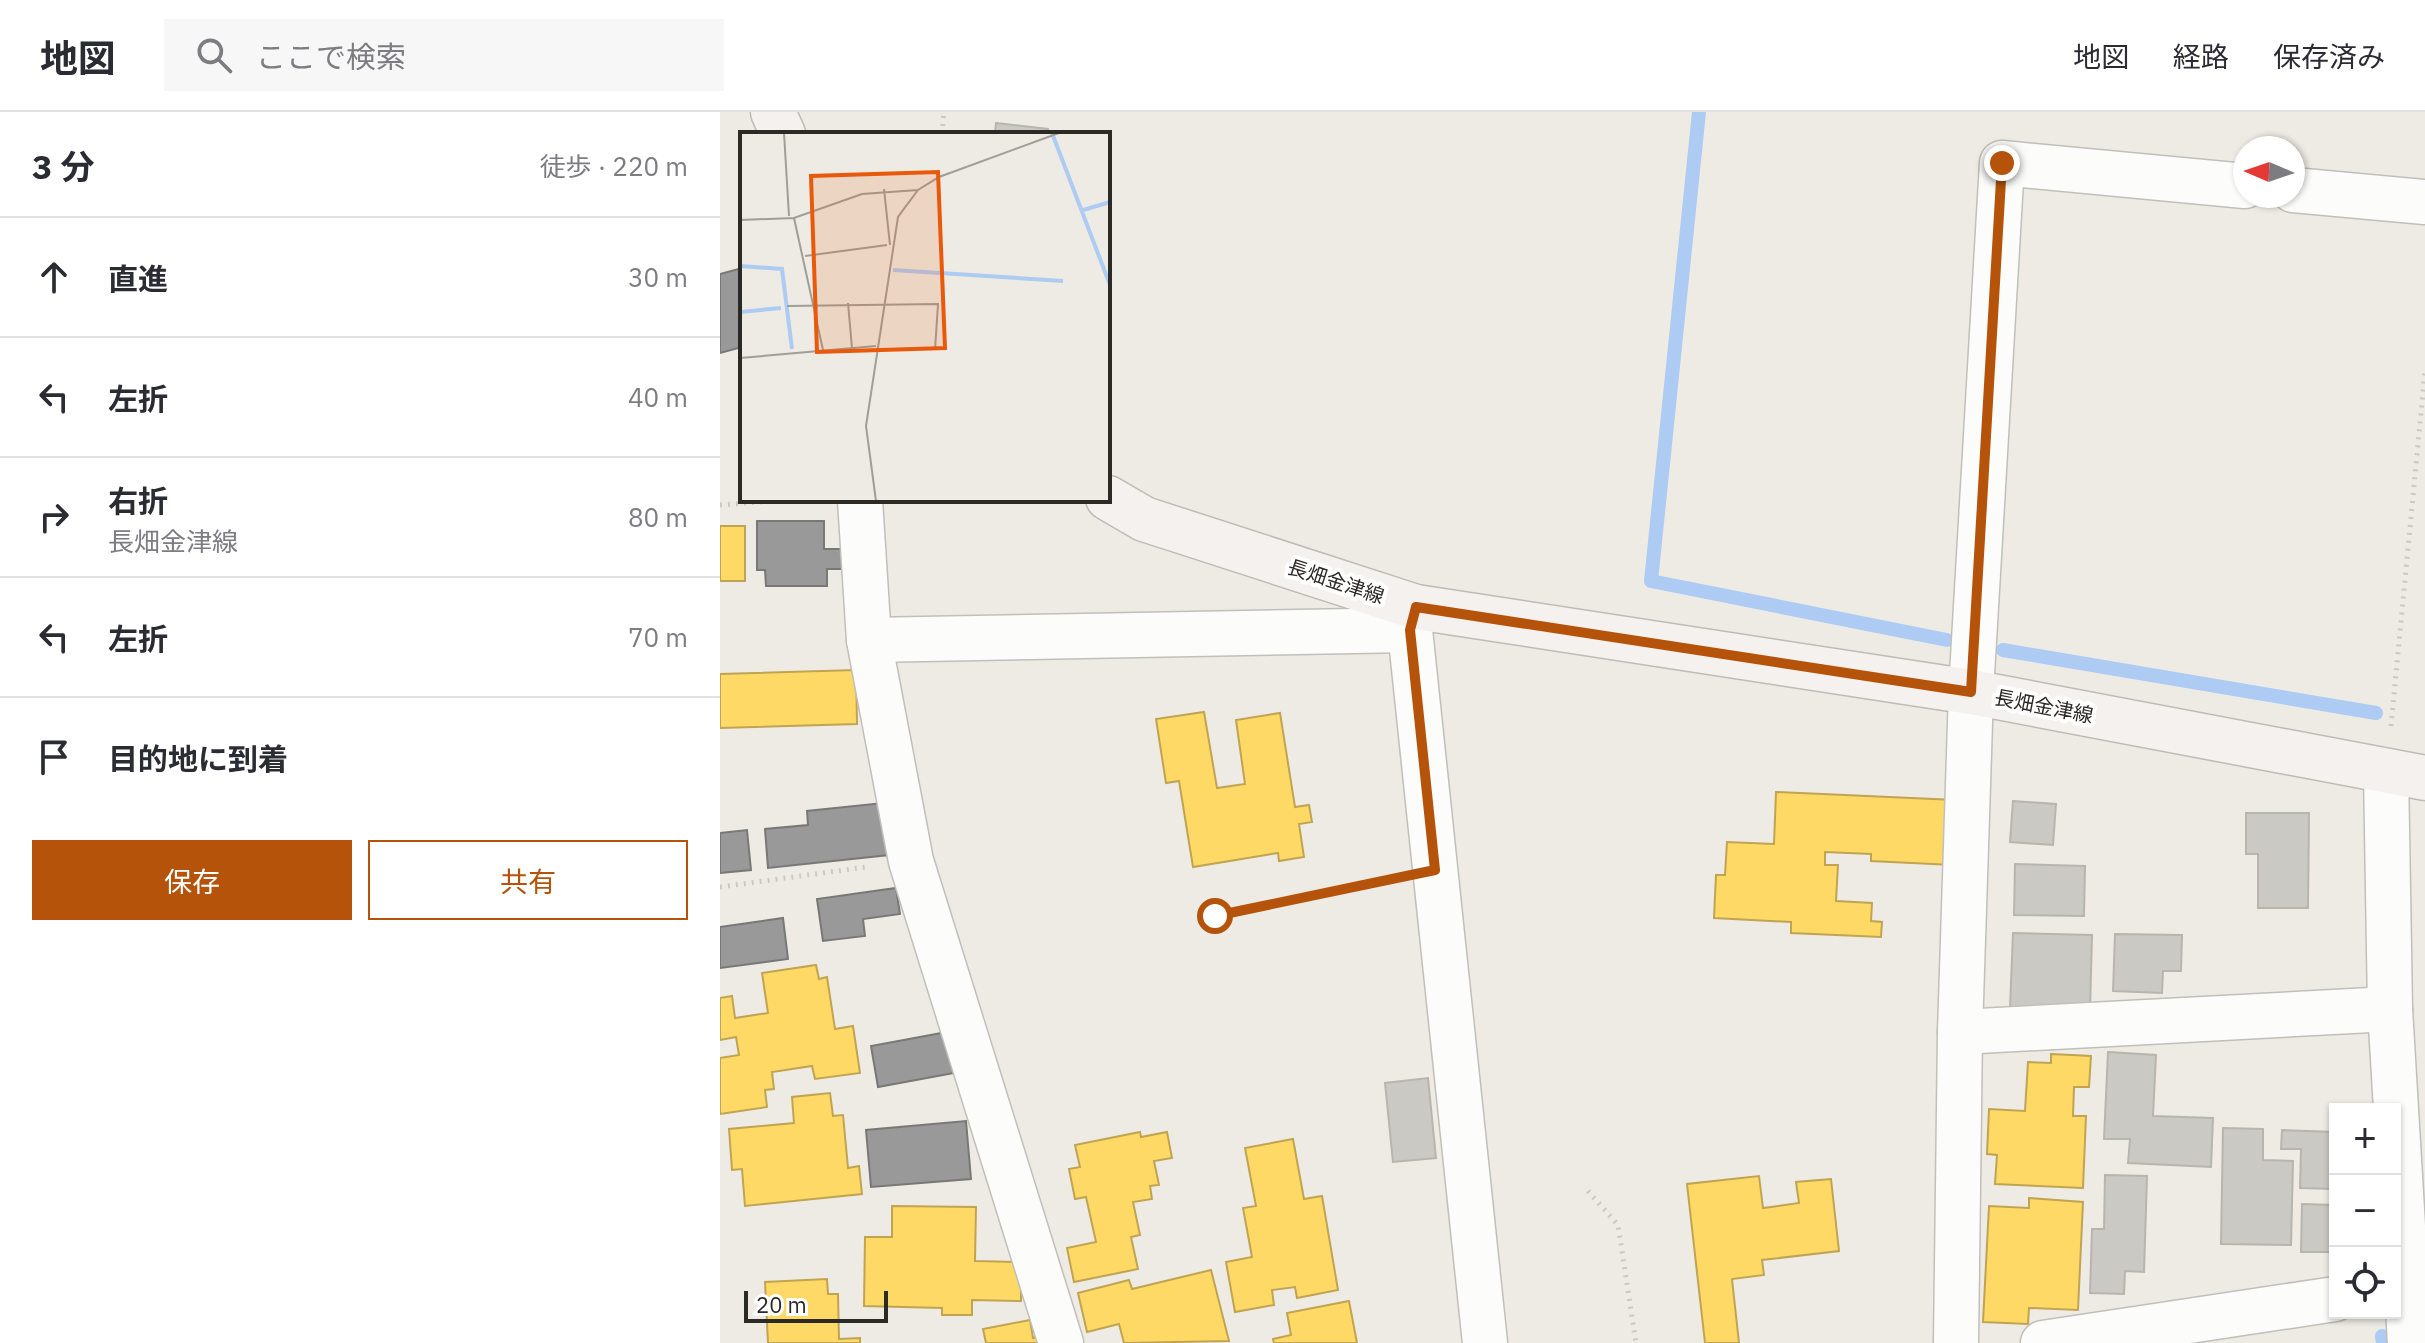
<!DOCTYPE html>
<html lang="ja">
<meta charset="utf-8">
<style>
:root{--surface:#fff;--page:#f7f7f7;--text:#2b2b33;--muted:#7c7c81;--line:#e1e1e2;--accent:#b45309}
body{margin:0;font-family:"IBM Plex Sans","Noto Sans JP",sans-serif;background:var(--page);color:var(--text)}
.controls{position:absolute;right:24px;bottom:24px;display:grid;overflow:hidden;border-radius:0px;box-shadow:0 2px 6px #0004}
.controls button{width:72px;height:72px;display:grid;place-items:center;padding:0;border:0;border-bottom:2px solid var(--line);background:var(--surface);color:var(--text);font:40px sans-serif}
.compass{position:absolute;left:1513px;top:24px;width:72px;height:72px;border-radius:50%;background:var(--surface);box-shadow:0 2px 6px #0004;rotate:272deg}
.scale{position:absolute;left:24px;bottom:20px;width:144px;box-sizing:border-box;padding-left:8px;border:4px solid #2c2a25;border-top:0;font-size:22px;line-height:28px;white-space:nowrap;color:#2c2a25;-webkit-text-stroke:6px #fff;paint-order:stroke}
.stop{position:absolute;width:24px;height:24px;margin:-18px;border:6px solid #b45309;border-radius:50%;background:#fff}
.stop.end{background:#b45309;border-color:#fff;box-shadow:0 2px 8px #0008}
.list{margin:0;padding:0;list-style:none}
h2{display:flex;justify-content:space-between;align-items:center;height:104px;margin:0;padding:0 32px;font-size:34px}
h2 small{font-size:26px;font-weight:400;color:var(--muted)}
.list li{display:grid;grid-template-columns:52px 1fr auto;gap:24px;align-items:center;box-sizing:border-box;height:120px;padding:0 32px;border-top:2px solid var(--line)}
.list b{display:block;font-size:30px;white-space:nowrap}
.list p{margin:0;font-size:26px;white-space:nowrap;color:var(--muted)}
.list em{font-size:26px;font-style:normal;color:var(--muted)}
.actions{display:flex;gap:16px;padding:24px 32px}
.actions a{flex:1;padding:18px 0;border:2px solid var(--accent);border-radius:0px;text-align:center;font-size:28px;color:var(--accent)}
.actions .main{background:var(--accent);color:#fff}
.icon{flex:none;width:44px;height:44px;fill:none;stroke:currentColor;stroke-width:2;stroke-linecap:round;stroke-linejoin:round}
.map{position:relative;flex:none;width:1705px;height:1231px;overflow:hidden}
header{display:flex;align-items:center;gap:48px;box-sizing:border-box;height:112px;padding:0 40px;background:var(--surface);border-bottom:2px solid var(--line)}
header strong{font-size:38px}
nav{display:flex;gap:44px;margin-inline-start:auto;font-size:28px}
.search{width:560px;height:72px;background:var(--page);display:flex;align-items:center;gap:20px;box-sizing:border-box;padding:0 28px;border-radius:0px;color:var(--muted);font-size:30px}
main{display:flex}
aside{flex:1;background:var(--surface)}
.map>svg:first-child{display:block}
</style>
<header>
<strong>地図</strong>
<div class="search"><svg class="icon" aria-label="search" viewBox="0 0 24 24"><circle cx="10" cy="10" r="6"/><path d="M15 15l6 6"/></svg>ここで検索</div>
<nav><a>地図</a><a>経路</a><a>保存済み</a></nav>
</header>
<main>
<aside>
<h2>3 分<small>徒歩 · 220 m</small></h2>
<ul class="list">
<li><svg class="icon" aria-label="ahead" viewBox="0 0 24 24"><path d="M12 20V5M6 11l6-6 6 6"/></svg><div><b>直進</b></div><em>30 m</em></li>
<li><svg class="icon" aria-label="left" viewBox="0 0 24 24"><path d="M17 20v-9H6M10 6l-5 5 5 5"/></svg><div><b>左折</b></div><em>40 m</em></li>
<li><svg class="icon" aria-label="right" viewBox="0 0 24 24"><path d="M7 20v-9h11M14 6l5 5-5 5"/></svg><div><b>右折</b><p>長畑金津線</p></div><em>80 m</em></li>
<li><svg class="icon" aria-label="left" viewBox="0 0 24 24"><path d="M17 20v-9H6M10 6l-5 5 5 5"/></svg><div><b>左折</b></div><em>70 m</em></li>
<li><svg class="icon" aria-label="arrive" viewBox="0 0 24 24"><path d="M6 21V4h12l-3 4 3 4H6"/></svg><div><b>目的地に到着</b></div></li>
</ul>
<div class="actions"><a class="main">保存</a><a>共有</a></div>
</aside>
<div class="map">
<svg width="1705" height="1231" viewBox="0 0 1705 1231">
<rect width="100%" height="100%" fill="#eeebe4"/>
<!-- homes -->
<g fill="#ffd966" stroke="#c0a452" stroke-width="2">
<rect x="0" y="414" width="25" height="55"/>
<path d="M136,558l1,54 -137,4v-54z"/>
<path d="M484,600l13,76 28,-4 -9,-64 44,-7 15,94 14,-2 3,17 -13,2 5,33 -25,4 -1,-8 -85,14 -14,-86 -13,2 -10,-64z"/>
<path d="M1056,680l179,8 -3,65 -81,-4v-7l-46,-2v13h13l-2,36 36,2 -1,18 11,1 -1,15 -90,-4v-11l-77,-4 2,-43h9l2,-33 47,2z"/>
<path d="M96,853l3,14 8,-2 8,52 18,-3 7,47 -45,6 -3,-13 -40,6 2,17 -9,1 2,17 -47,7v-56l19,-3 -3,-18 -16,3v-42l12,-2 3,22 33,-5 -6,-40z"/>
<path d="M1331,942l40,2 -2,31h-15l-1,29h13l-3,72 -88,-4 2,-29 -10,-1 2,-45 36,2 3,-49 23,1z"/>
<path d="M110,981l3,23 10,-1 5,53 11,-2 3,28 -117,12 -3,-37 -10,1 -3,-41 65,-6 -2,-26z"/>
<path d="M420,1020l1,5 26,-5 5,26 -18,3 5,24 -9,1 2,13 -19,3 7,33 -9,2 7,32 -64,13 -7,-34 29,-6 -10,-45 -11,2 -6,-30 11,-2 -5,-22z"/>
<path d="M573,1027l11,60 18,-3 16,94 -41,8 -2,-11 -23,3 2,15 -39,7 -9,-50 26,-5 -9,-49 13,-2 -11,-58z"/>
<path d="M1039,1064l4,32 36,-5 -3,-21 35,-3 8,72 -77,9 2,15 -32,4 7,64h-34l-18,-159z"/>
<path d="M1309,1086l54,4 -5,108 -49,-2 -1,16 -45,-2 6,-116 40,2z"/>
<path d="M172,1094l84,1 -1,54 46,1v39l-49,-1v15h-30v-7l-78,-2 1,-69h27z"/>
<path d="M491,1158l18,71 -105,2 -5,-19 -32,8 -9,-39 51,-13 3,9z"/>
<path d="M107,1167l1,15h10l1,45 21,-1v5h-92l-3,-61z"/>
<path d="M629,1189l8,42h-83l-1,-4 18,-4 -4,-22z"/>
<path d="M310,1208l3,18 15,-3 2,8h-64l-3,-14z"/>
</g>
<!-- industry -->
<g fill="#999" stroke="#787876" stroke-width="2">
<path d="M22,156v79l-22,6v-79z"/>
<path d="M37,409h67v28h19v20h-16v17h-61l-1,-16h-8z"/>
<path d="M163,691l6,52 -121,13 -3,-39 43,-4 -1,-14z"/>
<path d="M27,718l4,40 -31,3v-40z"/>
<path d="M176,776l4,26 -37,5 2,17 -42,5 -6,-42z"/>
<path d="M63,806l5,41 -68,9v-41z"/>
<path d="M227,920l7,41 -76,14 -7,-41z"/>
<path d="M246,1009l5,58 -100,8 -5,-57z"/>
</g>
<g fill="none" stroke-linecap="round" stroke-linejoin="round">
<!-- stream -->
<g stroke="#aecbf3" stroke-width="14">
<path d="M979,0l-48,469 296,59"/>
<path d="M1283,538l373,63"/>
<path d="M1662,1224l1,7"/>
</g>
</g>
<!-- building -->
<g fill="#cbc9c4" stroke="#b7b5af" stroke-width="2">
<path d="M276,11l52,6v5h-53z"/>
<path d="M1293,689l43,3 -3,41 -43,-3z"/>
<path d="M1526,701h63l-1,95h-50v-54h-12z"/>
<path d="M1295,752l70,2 -1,50 -70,-1z"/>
<path d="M1293,821l79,2 -2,76 -80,-3z"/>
<path d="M1395,822l67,1 -1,36h-18l-1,22 -49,-2z"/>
<path d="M1388,940l48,3 -3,61 60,2 -2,49 -83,-4 2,-24h-26z"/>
<path d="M708,966l8,80 -43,4 -8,-79z"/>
<path d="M1503,1016l40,1v31l30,1 -2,84 -70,-1z"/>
<path d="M1562,1018l53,2v57l-35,-1 1,-39h-20z"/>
<path d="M1385,1063l42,1 -3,96 -19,-1 -1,23 -34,-1 2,-64h12z"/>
<path d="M1582,1092l33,1v47h-34z"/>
</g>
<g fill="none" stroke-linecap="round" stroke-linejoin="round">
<!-- minor casing -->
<g stroke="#c1bfba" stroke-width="47">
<g id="minor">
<path d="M1573,78l132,12"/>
<path d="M140,388l9,140 42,221 150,482"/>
<path d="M690,518l75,713"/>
<path d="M149,528l541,-10 6,-23"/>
<path d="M1666,659l4,238 20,334"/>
<path d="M1240,920l430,-23"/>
<path d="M1236,1231l4,-311 11,-340 31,-529 243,23"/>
<path d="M1323,1231l292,-44"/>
</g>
</g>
<!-- major casing -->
<g stroke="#c1bab4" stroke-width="47">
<g id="major">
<path d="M53,0l10,22"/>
<path d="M388,386l36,21 272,88 555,85 454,86"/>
</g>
</g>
<!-- path -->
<g stroke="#cac9c7" stroke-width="5" stroke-dasharray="2 6" stroke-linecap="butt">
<path d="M222,22l2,-22"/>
<path d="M0,393l67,-5"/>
<path d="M1671,614l34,-355"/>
<path d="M0,775l146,-20"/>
<path d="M495,804l175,-37"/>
<path d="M868,1079l30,34 18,118"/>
</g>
<!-- minor -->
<use href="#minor" stroke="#fcfcfb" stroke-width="44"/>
<!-- major -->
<use href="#major" stroke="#f5f1ef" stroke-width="44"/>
</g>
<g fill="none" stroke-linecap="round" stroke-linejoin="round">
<!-- route -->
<path stroke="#b45309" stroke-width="10" d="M495,804l220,-46 -25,-240 6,-23 555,85 31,-529"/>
</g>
<g text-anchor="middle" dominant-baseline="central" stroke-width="8" stroke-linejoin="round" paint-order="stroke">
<!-- street labels -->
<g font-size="20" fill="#2c2a25" stroke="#fff">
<text transform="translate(616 469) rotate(18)">長畑金津線</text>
<text transform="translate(1324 594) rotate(11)">長畑金津線</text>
</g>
</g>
<!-- overview -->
<g transform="translate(20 20)">
<rect width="370" height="370" fill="#eeebe4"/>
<path fill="none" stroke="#aecbf3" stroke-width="4" d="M312,1l58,152M340,79l30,-9M0,134l42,3 10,80M153,138l170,11M0,180l41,-4"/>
<path fill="none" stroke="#a09e98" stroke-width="2" d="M44,1l5,83M144,57l6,56M54,86l29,132M0,88l54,-2 68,-24 56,-4M65,124l82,-11M108,171l4,45M47,174l151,-2 -3,46M0,226l136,-12M136,369l-10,-75 32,-209 20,-27 21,-13 120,-44"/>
<path fill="#e8590c" fill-opacity="0.15" stroke="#e8590c" stroke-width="4" d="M198,40l7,176 -128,4 -6,-176z"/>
<rect width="370" height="370" fill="none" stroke="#2c2a25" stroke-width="4"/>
</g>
</svg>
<div class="controls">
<button>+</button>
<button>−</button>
<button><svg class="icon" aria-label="locate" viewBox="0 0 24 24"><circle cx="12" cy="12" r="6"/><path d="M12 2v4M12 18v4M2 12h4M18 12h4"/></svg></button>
</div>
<svg class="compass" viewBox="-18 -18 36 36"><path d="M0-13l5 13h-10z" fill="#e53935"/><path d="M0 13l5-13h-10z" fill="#7c7c81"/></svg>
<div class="scale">20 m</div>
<div class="stop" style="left:495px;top:804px"></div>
<div class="stop end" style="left:1282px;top:51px"></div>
</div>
</main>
